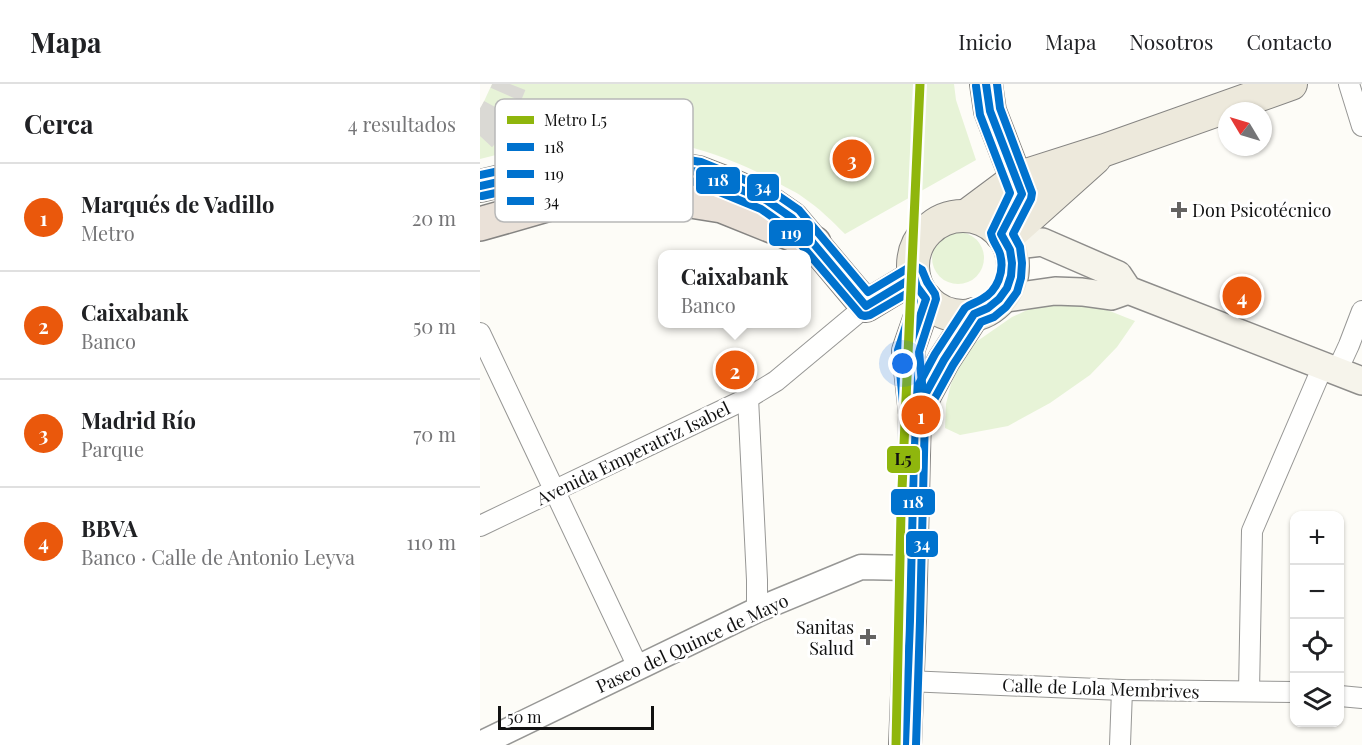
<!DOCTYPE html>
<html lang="es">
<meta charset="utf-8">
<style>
:root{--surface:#fff;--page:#f2f2f2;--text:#202124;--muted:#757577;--line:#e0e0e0;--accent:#ea580c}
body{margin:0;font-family:"Playfair Display",serif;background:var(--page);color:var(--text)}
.controls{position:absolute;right:18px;bottom:18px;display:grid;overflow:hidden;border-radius:12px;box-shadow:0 2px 4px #0004}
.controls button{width:54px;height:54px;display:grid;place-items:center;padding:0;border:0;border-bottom:2px solid var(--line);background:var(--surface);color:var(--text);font:30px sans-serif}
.compass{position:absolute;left:738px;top:18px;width:54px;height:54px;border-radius:50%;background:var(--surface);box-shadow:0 2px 4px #0004;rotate:308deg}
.scale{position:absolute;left:18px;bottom:15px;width:156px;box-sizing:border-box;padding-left:6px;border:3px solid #111;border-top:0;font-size:16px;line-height:21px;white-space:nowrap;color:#111;-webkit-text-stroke:4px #fff;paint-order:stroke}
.you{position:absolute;left:423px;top:280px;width:21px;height:21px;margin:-15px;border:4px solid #fff;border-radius:50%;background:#1a73e8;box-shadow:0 0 0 9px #1a73e833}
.badge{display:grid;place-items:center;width:39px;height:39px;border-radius:50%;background:var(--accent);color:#fff;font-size:20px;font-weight:700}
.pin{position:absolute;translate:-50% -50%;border:3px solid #fff;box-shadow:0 2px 6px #0006}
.popup{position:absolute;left:178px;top:166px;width:153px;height:78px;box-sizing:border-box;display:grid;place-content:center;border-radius:12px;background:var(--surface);filter:drop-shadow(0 2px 4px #0005);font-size:20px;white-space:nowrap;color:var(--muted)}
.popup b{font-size:22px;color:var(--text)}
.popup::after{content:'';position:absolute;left:50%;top:100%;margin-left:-12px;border:12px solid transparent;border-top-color:var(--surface)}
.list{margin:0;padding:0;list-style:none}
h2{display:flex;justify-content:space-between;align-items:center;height:78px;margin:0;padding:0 24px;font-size:26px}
h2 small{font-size:20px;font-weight:400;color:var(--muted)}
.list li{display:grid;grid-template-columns:39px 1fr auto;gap:18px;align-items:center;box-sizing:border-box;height:108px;padding:0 24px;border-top:2px solid var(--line)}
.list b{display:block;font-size:22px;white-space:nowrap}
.list p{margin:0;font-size:20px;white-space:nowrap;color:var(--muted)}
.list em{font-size:20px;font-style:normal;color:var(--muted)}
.icon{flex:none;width:33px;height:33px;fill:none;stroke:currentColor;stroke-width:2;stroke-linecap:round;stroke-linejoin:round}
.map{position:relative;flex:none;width:882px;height:661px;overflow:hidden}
header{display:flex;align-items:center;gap:36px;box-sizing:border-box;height:84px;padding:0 30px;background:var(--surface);border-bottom:2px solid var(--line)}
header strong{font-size:28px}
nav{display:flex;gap:33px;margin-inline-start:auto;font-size:21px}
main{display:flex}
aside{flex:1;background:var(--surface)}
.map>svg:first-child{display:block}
</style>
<header>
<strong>Mapa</strong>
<nav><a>Inicio</a><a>Mapa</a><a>Nosotros</a><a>Contacto</a></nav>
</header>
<main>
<aside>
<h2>Cerca<small>4 resultados</small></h2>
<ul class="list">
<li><span class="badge">1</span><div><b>Marqués de Vadillo</b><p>Metro</p></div><em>20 m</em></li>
<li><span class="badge">2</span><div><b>Caixabank</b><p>Banco</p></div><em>50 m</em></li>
<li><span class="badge">3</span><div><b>Madrid Río</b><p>Parque</p></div><em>70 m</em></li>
<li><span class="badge">4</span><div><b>BBVA</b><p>Banco · Calle de Antonio Leyva</p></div><em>110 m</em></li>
</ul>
</aside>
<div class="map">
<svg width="882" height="661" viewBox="0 0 882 661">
<rect width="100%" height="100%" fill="#fdfcf7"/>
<!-- green -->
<g fill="#e7f3d7">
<path d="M12,0h462l2,16 20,60 -131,74c-13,-13 -26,-26 -41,-36 -7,-6 -16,-9 -24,-14 -47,-26 -97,-44 -151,-46 -50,-3 -101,9 -149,21v-49z"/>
<circle cx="478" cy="174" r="26"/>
<path d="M587,216l20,2 48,19 -18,26 -27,28 -40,28 -42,23 -48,9 -15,-7 1,-24 5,-20 10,-24 15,-18 36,-25 22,-10z"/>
</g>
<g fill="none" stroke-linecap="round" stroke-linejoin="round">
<!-- motorway-tunnel -->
<path stroke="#dad9d4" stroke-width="33" stroke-dasharray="33 16" stroke-linecap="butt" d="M0,52c13,-14 23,-34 30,-52"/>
<!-- minor casing -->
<g stroke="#979795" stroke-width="22">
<g id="minor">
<path d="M869,0l13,42"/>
<path d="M0,249l158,334"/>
<path d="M857,287l12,-26 13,-34"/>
<path d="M268,314l9,182v30"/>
<path d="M0,442l268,-128 28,-17 90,-75"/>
<path d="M427,597l215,9 172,2"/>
<path d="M769,607l3,-160 71,-165"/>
<path d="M860,612l22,2"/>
<path d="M640,661l2,-55"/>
</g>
</g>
<!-- tertiary casing -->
<g stroke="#979795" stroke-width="27">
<path id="tertiary" d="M0,660l277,-134 104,-43 50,1"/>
</g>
<!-- secondary casing -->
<g stroke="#8e8d8b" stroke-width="30">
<g id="secondary">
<path d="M528,162l34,-4 76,33 10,15 234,91"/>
<path d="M519,215l56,-8 27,1 29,4 17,-6"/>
</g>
</g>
<!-- primary casing -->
<g stroke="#858482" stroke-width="34">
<g id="primary">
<path d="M506,0l4,27 32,83 -21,40"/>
<path d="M0,102l33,-8 62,-13 30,-3 39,1 54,9 34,13 34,15 26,18 74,88 48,-29"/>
<path d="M486,132l51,-38 88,-28 186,-66"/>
<circle cx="483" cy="182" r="50"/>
<path d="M529,151l86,-77"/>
<path d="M435,330l29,-54 30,-46"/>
<path d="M425,661l5,-124 5,-207 -7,-63 18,-52"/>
</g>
</g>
<!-- motorway casing -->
<g stroke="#858482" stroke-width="36">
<path id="motorway" d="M0,140l70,-20 57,-8 65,2 50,8 92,37"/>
</g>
<!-- minor -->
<use href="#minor" stroke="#fffffe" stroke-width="20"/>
<!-- tertiary -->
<use href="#tertiary" stroke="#fffffe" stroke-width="24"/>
<!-- secondary -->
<use href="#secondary" stroke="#f6f4eb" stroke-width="27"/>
<!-- primary -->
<use href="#primary" stroke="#ede9dc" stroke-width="32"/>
<!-- motorway -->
<use href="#motorway" stroke="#eae1d8" stroke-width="33"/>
<!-- bus-1 casing -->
<g stroke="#fff" stroke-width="12">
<g id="bus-1">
<path d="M0,102l95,-21 30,-3 39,1 54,9 68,28 26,18 74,88 48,-29 3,10 9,12 -18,52 7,63 -5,207 -5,124"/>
<path d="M441,318l23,-42 30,-46 14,-6 11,-9 8,-11 4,-12 1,-13 -2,-13 -9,-16 21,-40 -32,-83 -4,-27"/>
</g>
</g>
<!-- bus-2 casing -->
<g stroke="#fff" stroke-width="12">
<g id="bus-2">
<path d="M2,112l95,-21 28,-2h38l52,9 66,27 24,17 76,89 4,1 5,-1 38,-22 6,8 -16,49 6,64 -4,207 -5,124"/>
<path d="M450,323l23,-42 28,-43 13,-5 12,-10 11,-15 4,-14 1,-15 -2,-16 -7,-13 18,-35 1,-6 -32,-85 -3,-24"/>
</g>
</g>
<!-- bus-3 casing -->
<g stroke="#fff" stroke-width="12">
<g id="bus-3">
<path d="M0,91l93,-20 31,-3 42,1 55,9 69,28 29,20 69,82 42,-25h7l5,3 5,12 8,12 1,5 -17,53 6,62 -5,207 -4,124"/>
<path d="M432,313l23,-43 30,-46c5,-4 11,-5 17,-9 15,-8 23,-27 18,-45 -2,-7 -8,-13 -9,-21l19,-40 -30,-78 -4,-29"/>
</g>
</g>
<!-- bus-1 -->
<use href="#bus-1" stroke="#0072ce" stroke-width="8"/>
<!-- bus-2 -->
<use href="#bus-2" stroke="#0072ce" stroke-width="8"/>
<!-- bus-3 -->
<use href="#bus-3" stroke="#0072ce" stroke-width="8"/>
<!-- metro-1 casing -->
<g stroke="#fff" stroke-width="14">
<path id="metro-1" d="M416,661l5,-233 19,-428"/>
</g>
<!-- metro-1 -->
<use href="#metro-1" stroke="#8fb60d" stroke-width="9"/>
</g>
<!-- markers -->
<g fill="#646362" stroke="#fff" stroke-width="2">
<path d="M696 117h6v6h6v6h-6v6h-6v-6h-6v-6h6z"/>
<path d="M385 544h6v6h6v6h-6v6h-6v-6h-6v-6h6z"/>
</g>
<g text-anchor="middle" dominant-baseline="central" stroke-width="6" stroke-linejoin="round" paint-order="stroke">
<!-- poi labels -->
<g font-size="18" fill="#111" stroke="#fff" text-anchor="start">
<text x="712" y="126">Don Psicotécnico</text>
<text x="374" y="543" text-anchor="end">Sanitas<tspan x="374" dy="21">Salud</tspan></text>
</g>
<!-- street labels -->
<g font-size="18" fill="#111" stroke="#fff">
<text transform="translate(153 369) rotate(-26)">Avenida Emperatriz Isabel</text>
<text transform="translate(212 559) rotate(-25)">Paseo del Quince de Mayo</text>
<text transform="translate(621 604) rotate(2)">Calle de Lola Membrives</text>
</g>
</g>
<!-- legend -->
<rect x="15" y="15" width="198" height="123" rx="9" fill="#fff" stroke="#b8b8b8" stroke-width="1.5"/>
<rect x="27" y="32" width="27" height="8" fill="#8fb60d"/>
<rect x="27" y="59" width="27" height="8" fill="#0072ce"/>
<rect x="27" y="86" width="27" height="8" fill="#0072ce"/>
<rect x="27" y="113" width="27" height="8" fill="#0072ce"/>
<g font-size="16" fill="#111">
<text x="64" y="42">Metro L5</text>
<text x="64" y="69">118</text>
<text x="64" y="96">119</text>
<text x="64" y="123">34</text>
</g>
<g stroke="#fff" stroke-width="2">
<rect x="215" y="82" width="46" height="29" rx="6" fill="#0072ce"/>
<rect x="266" y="89" width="34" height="29" rx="6" fill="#0072ce"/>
<rect x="288" y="135" width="46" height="28" rx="6" fill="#0072ce"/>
<rect x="406" y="361" width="35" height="29" rx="6" fill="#8fb60d"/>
<rect x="410" y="404" width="46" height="28" rx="6" fill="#0072ce"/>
<rect x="425" y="446" width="34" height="28" rx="6" fill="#0072ce"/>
</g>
<g font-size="16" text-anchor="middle" font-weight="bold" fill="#fff">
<text x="238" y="102">118</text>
<text x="283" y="109">34</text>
<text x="311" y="155">119</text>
<text x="433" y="424">118</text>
<text x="442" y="466">34</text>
</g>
<g font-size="16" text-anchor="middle" font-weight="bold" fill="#111">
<text x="423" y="381">L5</text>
</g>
</svg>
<div class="controls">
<button>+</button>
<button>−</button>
<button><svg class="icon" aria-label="locate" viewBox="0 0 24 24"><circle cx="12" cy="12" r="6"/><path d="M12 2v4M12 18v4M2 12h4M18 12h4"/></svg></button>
<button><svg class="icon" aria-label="layers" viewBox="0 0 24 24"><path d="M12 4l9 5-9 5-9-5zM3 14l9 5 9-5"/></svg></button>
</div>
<svg class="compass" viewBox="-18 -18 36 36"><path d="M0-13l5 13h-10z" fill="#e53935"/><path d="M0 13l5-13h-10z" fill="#757577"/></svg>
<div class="scale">50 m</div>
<div class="you"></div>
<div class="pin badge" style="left:441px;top:331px">1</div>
<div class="pin badge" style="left:255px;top:286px">2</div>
<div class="popup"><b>Caixabank</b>Banco</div>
<div class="pin badge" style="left:372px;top:75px">3</div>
<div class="pin badge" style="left:762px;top:212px">4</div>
</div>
</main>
